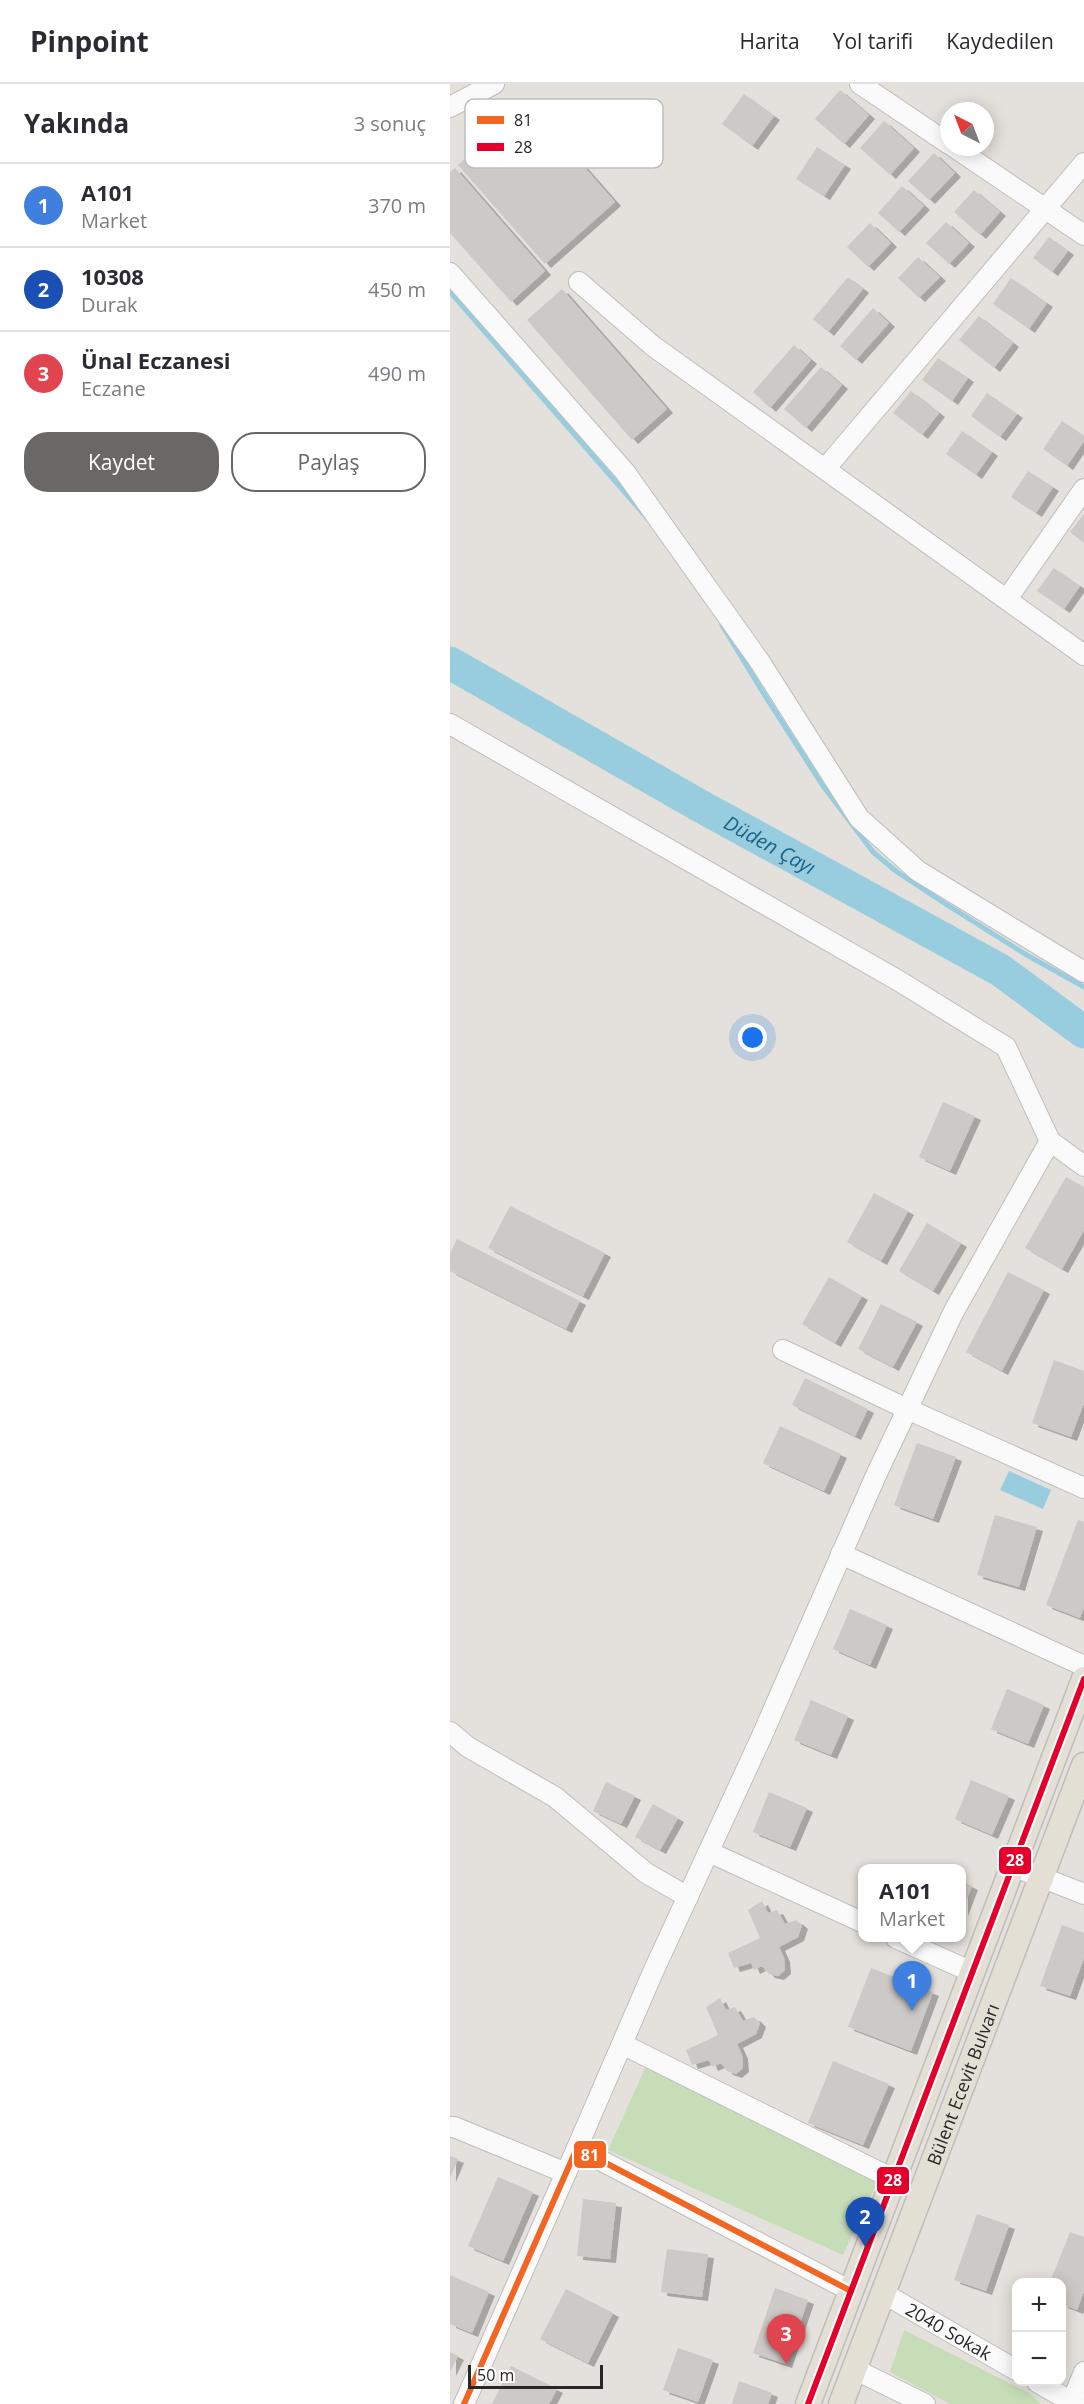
<!DOCTYPE html>
<html lang="tr">
<meta charset="utf-8">
<style>
:root{--surface:#fff;--page:#f2f2f3;--text:#2b2b33;--muted:#7c7c81;--line:#e1e1e2;--accent:#696866}
body{margin:0;font-family:"Open Sans",sans-serif;background:var(--page);color:var(--text)}
.controls{position:absolute;right:18px;bottom:18px;display:grid;overflow:hidden;border-radius:12px;box-shadow:0 3px 15px #0003}
.controls button{width:54px;height:54px;display:grid;place-items:center;padding:0;border:0;border-bottom:2px solid var(--line);background:var(--surface);color:var(--text);font:30px sans-serif}
.compass{position:absolute;left:490px;top:18px;width:54px;height:54px;border-radius:50%;background:var(--surface);box-shadow:0 3px 15px #0003;rotate:318deg}
.scale{position:absolute;left:18px;bottom:15px;width:135px;box-sizing:border-box;padding-left:6px;border:3px solid #272727;border-top:0;font-size:16px;line-height:21px;white-space:nowrap;color:#272727;-webkit-text-stroke:4px #fff;paint-order:stroke}
.you{position:absolute;left:303px;top:954px;width:21px;height:21px;margin:-15px;border:4px solid #fff;border-radius:50%;background:#1a73e8;box-shadow:0 0 0 9px #1a73e833}
.badge{display:grid;place-items:center;width:39px;height:39px;border-radius:50%;background:var(--accent);color:#fff;font-size:20px;font-weight:700}
.pin{position:absolute;translate:-50% -50px;filter:drop-shadow(0 2px 3px #0008)}
.pin::after{content:'';position:absolute;top:32px;width:21px;height:18px;background:inherit;clip-path:polygon(0 0,100% 0,50% 100%)}
.popup{position:absolute;left:408px;top:1780px;width:108px;height:78px;box-sizing:border-box;display:grid;place-content:center;border-radius:12px;background:var(--surface);filter:drop-shadow(0 2px 4px #0005);font-size:20px;white-space:nowrap;color:var(--muted)}
.popup b{font-size:22px;color:var(--text)}
.popup::after{content:'';position:absolute;left:50%;top:100%;margin-left:-12px;border:12px solid transparent;border-top-color:var(--surface)}
.list{margin:0;padding:0;list-style:none}
h2{display:flex;justify-content:space-between;align-items:center;height:78px;margin:0;padding:0 24px;font-size:26px}
h2 small{font-size:20px;font-weight:400;color:var(--muted)}
.list li{display:grid;grid-template-columns:39px 1fr auto;gap:18px;align-items:center;box-sizing:border-box;height:84px;padding:0 24px;border-top:2px solid var(--line)}
.list b{display:block;font-size:22px;white-space:nowrap}
.list p{margin:0;font-size:20px;white-space:nowrap;color:var(--muted)}
.list em{font-size:20px;font-style:normal;color:var(--muted)}
.actions{display:flex;gap:12px;padding:18px 24px}
.actions a{flex:1;padding:14px 0;border:2px solid var(--accent);border-radius:24px;text-align:center;font-size:21px;color:var(--accent)}
.actions .main{background:var(--accent);color:#fff}
.map{position:relative;flex:none;width:634px;height:2320px;overflow:hidden}
header{display:flex;align-items:center;gap:36px;box-sizing:border-box;height:84px;padding:0 30px;background:var(--surface);border-bottom:2px solid var(--line)}
header strong{font-size:28px}
nav{display:flex;gap:33px;margin-inline-start:auto;font-size:21px}
main{display:flex}
aside{flex:1;background:var(--surface)}
.map>svg:first-child{display:block}
</style>
<header>
<strong>Pinpoint</strong>
<nav><a>Harita</a><a>Yol tarifi</a><a>Kaydedilen</a></nav>
</header>
<main>
<aside>
<h2>Yakında<small>3 sonuç</small></h2>
<ul class="list">
<li><span class="badge" style="background:#3f7fe0">1</span><div><b>A101</b><p>Market</p></div><em>370 m</em></li>
<li><span class="badge" style="background:#1a4fb4">2</span><div><b>10308</b><p>Durak</p></div><em>450 m</em></li>
<li><span class="badge" style="background:#e0444e">3</span><div><b>Ünal Eczanesi</b><p>Eczane</p></div><em>490 m</em></li>
</ul>
<div class="actions"><a class="main">Kaydet</a><a>Paylaş</a></div>
</aside>
<div class="map">
<svg width="634" height="2320" viewBox="0 0 634 2320">
<defs>
<filter id="shadow"><feDropShadow dx="6" dy="4" stdDeviation="0" flood-color="#0004"/></filter>
</defs>
<rect width="100%" height="100%" fill="#e4e1dc"/>
<!-- green -->
<g fill="#c7ddb8">
<path d="M197,1980l231,117 -35,74 -235,-105z"/>
<path d="M454,2246l127,64 10,10h-91l-60,-32z"/>
</g>
<!-- water -->
<path fill="#97cddf" d="M559,1387l42,19 -8,19 -43,-19z"/>
<g fill="none" stroke-linecap="round" stroke-linejoin="round">
<!-- stream -->
<g stroke="#97cddf" stroke-width="5">
<path d="M0,208l198,227"/>
<path d="M272,541l40,66 61,95 50,66 24,20 47,31 81,51 59,33"/>
</g>
<!-- river -->
<path stroke="#97cddf" stroke-width="33" id="s1" d="M0,579l252,144 298,163 84,62"/>
</g>
<!-- building -->
<g fill="#ccc9c6" filter="url(#shadow)">
<path d="M390,6l29,25 -25,29 -29,-25z"/>
<path d="M294,10l30,22 -22,30 -30,-22z"/>
<path d="M78,19l87,99 -70,62 -87,-99z"/>
<path d="M434,37l30,27 -24,27 -30,-27z"/>
<path d="M367,63l28,18 -21,31 -28,-17z"/>
<path d="M484,69l21,20 -26,27 -21,-19z"/>
<path d="M5,84l90,103 -34,31 -61,-69v-61z"/>
<path d="M452,102l22,20 -25,26 -21,-19z"/>
<path d="M524,106l26,22 -20,23 -26,-23z"/>
<path d="M496,138l23,21 -20,21 -23,-21z"/>
<path d="M420,139l21,20 -23,24 -21,-20z"/>
<path d="M599,153l19,14 -16,21 -19,-14z"/>
<path d="M468,173l22,20 -21,21 -21,-20z"/>
<path d="M398,193l15,12 -35,43 -15,-13z"/>
<path d="M561,194l36,25 -18,26 -36,-25z"/>
<path d="M112,205l105,120 -35,31 -105,-120z"/>
<path d="M423,224l16,15 -33,37 -16,-14z"/>
<path d="M529,232l34,27 -19,25 -35,-28z"/>
<path d="M344,261l17,15 -41,48 -17,-16z"/>
<path d="M488,274l30,20 -16,23 -30,-21z"/>
<path d="M371,283l21,18 -36,43 -22,-19z"/>
<path d="M461,307l28,22 -17,22 -29,-22z"/>
<path d="M537,309l30,21 -17,23 -29,-21z"/>
<path d="M612,337l22,15v5l-17,25 -24,-17z"/>
<path d="M512,347l30,21 -16,23 -30,-21z"/>
<path d="M578,387l25,16 -17,26 -25,-16z"/>
<path d="M634,430v29l-14,-11z"/>
<path d="M604,484l26,18 -16,23 -27,-18z"/>
<path d="M493,1018l32,14 -25,55 -31,-14z"/>
<path d="M616,1093l18,10v43l-22,39 -37,-21z"/>
<path d="M424,1109l34,18 -27,50 -34,-19z"/>
<path d="M60,1122l95,47 -22,43 -95,-48z"/>
<path d="M477,1139l34,20 -28,48 -34,-20z"/>
<path d="M7,1155l123,62 -14,28 -116,-58v-17z"/>
<path d="M558,1188l36,18 -42,81 -36,-19z"/>
<path d="M379,1193l33,19 -27,47 -33,-19z"/>
<path d="M431,1220l36,18 -24,45 -35,-18z"/>
<path d="M604,1276l30,11v32l-13,34 -39,-14z"/>
<path d="M355,1294l63,31 -13,27 -63,-31z"/>
<path d="M330,1342l61,28 -17,37 -61,-28z"/>
<path d="M467,1359l39,14 -23,62 -39,-14z"/>
<path d="M545,1431l42,12 -18,60 -42,-12z"/>
<path d="M628,1436l6,2v85l-4,11 -34,-13z"/>
<path d="M400,1525l37,16 -17,40 -37,-16z"/>
<path d="M557,1605l37,16 -16,39 -37,-15z"/>
<path d="M361,1616l37,16 -17,39 -37,-15z"/>
<path d="M521,1696l38,16 -17,39 -37,-16z"/>
<path d="M156,1698l29,14 -14,28 -28,-13z"/>
<path d="M319,1708l38,16 -17,39 -37,-15z"/>
<path d="M203,1720l25,14 -18,32 -25,-13z"/>
<path d="M512,1797l10,5 -10,26z"/>
<path d="M312,1817l6,12 9,-3 8,14 11,-4 6,5 -4,12 -19,10 5,11 1,12 -7,6 -9,-2 -7,-8 -8,4 -3,-7 -17,5 -6,-15 32,-15 -12,-28z"/>
<path d="M612,1841l22,8v25l-14,38 -30,-10z"/>
<path d="M421,1884l62,24 -22,59 -63,-24z"/>
<path d="M270,1914l6,12 9,-3 8,14 11,-4 6,6 -4,11 -19,10 5,11 1,13 -7,6 -9,-3 -6,-8 -9,4 -3,-7 -17,5 -6,-15 32,-15 -12,-28z"/>
<path d="M383,1977l56,23 -26,61 -55,-22z"/>
<path d="M0,2072l8,3 -8,19z"/>
<path d="M48,2093l35,15 -30,69 -35,-15z"/>
<path d="M133,2115l33,4 -6,56 -33,-3z"/>
<path d="M527,2130l32,11 -23,66 -32,-11z"/>
<path d="M620,2148l14,5v54l-7,19 -15,-6v-22h-12z"/>
<path d="M217,2165l41,5 -6,43 -41,-5z"/>
<path d="M0,2191l39,17 -17,41 -22,-9z"/>
<path d="M325,2204l33,12 -22,64 -33,-11z"/>
<path d="M116,2205l47,24 -25,50 -48,-24z"/>
<path d="M228,2264l35,12 -15,42 -35,-12z"/>
<path d="M0,2268l8,4 -8,16z"/>
<path d="M61,2282l46,23 -8,15h-57z"/>
<path d="M289,2297l33,12 -4,11h-36z"/>
</g>
<g fill="none" stroke-linecap="round" stroke-linejoin="round">
<!-- minor casing -->
<g stroke="#bebdbd" stroke-width="22">
<g id="minor">
<path d="M410,0l89,60"/>
<path d="M0,23l44,-23"/>
<path d="M504,63l130,88"/>
<path d="M0,189l175,199 135,190 99,156 59,53 166,101"/>
<path d="M129,198l74,64 431,309"/>
<path d="M375,385l259,-306"/>
<path d="M557,515l77,-110"/>
<path d="M0,640l449,257 107,66 44,94"/>
<path d="M333,1266l124,59 177,79"/>
<path d="M391,1470l243,112"/>
<path d="M0,1648l18,15 87,50 91,76 42,24"/>
<path d="M259,1768l153,70"/>
<path d="M563,1782l71,28"/>
<path d="M446,1854l76,34"/>
<path d="M172,1960l271,135"/>
<path d="M0,2043h4l112,46"/>
<path d="M127,2064l76,-176 108,-234 116,-265 77,-162 96,-170 34,25"/>
<path id="s2" d="M433,2209l133,77"/>
<path d="M404,2285l71,35"/>
<path d="M587,2298l38,22"/>
<path d="M622,2317l12,-29"/>
<path d="M14,2320l113,-256 274,143"/>
</g>
</g>
<!-- major casing -->
<g stroke="#bebdbb" stroke-width="27">
<g id="major">
<path d="M358,2320l276,-725"/>
<path id="s3" d="M391,2320l243,-639"/>
</g>
</g>
<!-- minor -->
<use href="#minor" stroke="#fbfafa" stroke-width="20"/>
<!-- major -->
<use href="#major" stroke="#e3dfd4" stroke-width="24"/>
<!-- bus-1 casing -->
<g stroke="#fff" stroke-width="10">
<path id="bus-1" d="M14,2320l113,-256 274,143"/>
</g>
<!-- bus-2 casing -->
<g stroke="#fff" stroke-width="10">
<path id="bus-2" d="M358,2320l276,-725"/>
</g>
<!-- bus-1 -->
<use href="#bus-1" stroke="#f26522" stroke-width="6"/>
<!-- bus-2 -->
<use href="#bus-2" stroke="#e4002b" stroke-width="6"/>
</g>
<g text-anchor="middle" dominant-baseline="central" stroke-width="4.5" stroke-linejoin="round" paint-order="stroke">
<!-- street labels -->
<g font-size="18" fill="#272727" stroke="#fff">
<text stroke="none"><textPath href="#s3" startOffset="342">Bülent Ecevit Bulvarı</textPath></text>
<text stroke="none"><textPath href="#s2" startOffset="76">2040 Sokak</textPath></text>
</g>
<!-- water labels -->
<g font-size="20" font-style="italic" fill="#1a6287" stroke="#fff">
<text stroke="none"><textPath href="#s1" startOffset="368">Düden Çayı</textPath></text>
</g>
</g>
<!-- legend -->
<rect x="15" y="15" width="198" height="69" rx="9" fill="#fff" stroke="#bebebe" stroke-width="1.5"/>
<rect x="27" y="32" width="27" height="8" fill="#f26522"/>
<rect x="27" y="59" width="27" height="8" fill="#e4002b"/>
<g font-size="16" fill="#272727">
<text x="64" y="42">81</text>
<text x="64" y="69">28</text>
</g>
<g stroke="#fff" stroke-width="2">
<rect x="548" y="1762" width="34" height="29" rx="6" fill="#e4002b"/>
<rect x="123" y="2056" width="34" height="29" rx="6" fill="#f26522"/>
<rect x="426" y="2082" width="34" height="29" rx="6" fill="#e4002b"/>
</g>
<g font-size="16" text-anchor="middle" font-weight="bold" fill="#fff">
<text x="565" y="1782">28</text>
<text x="140" y="2077">81</text>
<text x="443" y="2102">28</text>
</g>
</svg>
<div class="controls">
<button>+</button>
<button>−</button>
</div>
<svg class="compass" viewBox="-18 -18 36 36"><path d="M0-13l5 13h-10z" fill="#e53935"/><path d="M0 13l5-13h-10z" fill="#7c7c81"/></svg>
<div class="scale">50 m</div>
<div class="you"></div>
<div class="pin badge" style="left:462px;top:1927px;background:#3f7fe0">1</div>
<div class="popup"><b>A101</b>Market</div>
<div class="pin badge" style="left:415px;top:2163px;background:#1a4fb4">2</div>
<div class="pin badge" style="left:336px;top:2280px;background:#e0444e">3</div>
</div>
</main>
